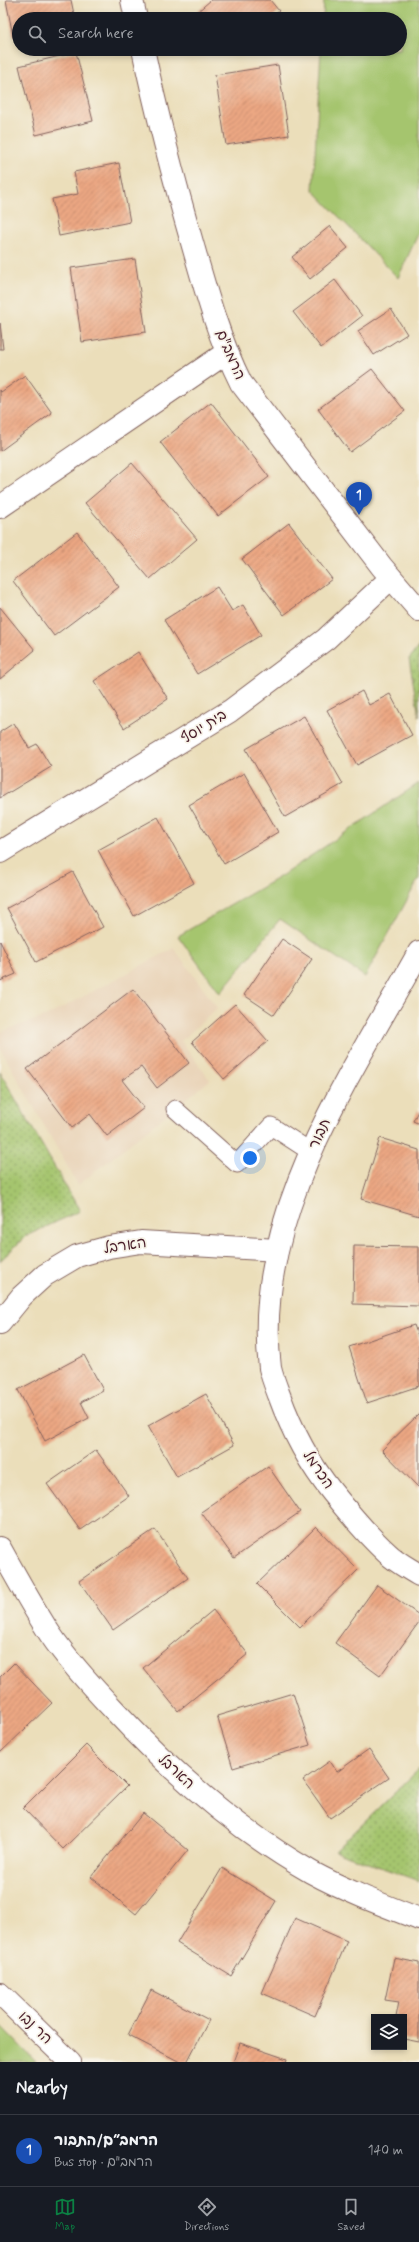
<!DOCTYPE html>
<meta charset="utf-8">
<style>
:root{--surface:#171b24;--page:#242831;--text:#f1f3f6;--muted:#9ea1a6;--line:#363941;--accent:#0b8043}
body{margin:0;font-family:Mynerve,"Playpen Sans Hebrew",sans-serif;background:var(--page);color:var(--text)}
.controls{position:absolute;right:12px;bottom:12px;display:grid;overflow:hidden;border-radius:0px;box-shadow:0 2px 6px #0003}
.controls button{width:36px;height:36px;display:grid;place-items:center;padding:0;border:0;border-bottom:1px solid var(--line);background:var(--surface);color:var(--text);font:20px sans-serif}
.you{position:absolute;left:250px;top:1158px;width:14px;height:14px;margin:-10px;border:3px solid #fff;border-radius:50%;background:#1a73e8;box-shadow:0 0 0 6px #1a73e833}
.badge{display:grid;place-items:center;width:26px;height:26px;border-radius:50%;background:var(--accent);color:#fff;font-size:13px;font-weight:700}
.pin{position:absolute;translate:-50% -33px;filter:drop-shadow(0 1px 2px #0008)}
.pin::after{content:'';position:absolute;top:21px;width:14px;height:12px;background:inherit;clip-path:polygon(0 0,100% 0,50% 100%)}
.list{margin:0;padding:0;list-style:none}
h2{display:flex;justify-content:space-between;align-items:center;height:52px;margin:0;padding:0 16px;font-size:17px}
h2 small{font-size:13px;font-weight:400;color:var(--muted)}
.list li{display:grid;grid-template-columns:26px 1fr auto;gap:12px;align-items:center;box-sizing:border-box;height:72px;padding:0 16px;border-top:1px solid var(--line)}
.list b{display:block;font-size:15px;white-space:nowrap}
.list p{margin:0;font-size:13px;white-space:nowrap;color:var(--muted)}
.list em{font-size:13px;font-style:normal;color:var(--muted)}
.icon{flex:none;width:22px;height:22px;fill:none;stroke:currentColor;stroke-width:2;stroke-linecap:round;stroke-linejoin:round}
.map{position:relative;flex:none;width:419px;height:2062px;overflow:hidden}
.search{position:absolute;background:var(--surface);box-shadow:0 2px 6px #0003;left:12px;right:12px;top:12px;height:44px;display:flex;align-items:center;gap:10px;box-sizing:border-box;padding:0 14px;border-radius:22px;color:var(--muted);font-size:15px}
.sheet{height:124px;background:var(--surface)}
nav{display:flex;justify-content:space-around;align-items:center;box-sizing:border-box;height:56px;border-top:1px solid var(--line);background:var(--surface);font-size:11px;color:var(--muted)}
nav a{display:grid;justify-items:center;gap:2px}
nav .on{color:var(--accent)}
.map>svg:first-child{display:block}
</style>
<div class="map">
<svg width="419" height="2062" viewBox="0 0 419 2062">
<defs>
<pattern id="park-dots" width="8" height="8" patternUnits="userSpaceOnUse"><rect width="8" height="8" fill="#a5c56e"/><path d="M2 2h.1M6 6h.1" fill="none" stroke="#889f5b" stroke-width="1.8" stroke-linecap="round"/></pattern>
<pattern id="building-hatch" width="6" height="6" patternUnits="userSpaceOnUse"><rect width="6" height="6" fill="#eca783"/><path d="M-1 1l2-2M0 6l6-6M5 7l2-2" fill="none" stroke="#c1876b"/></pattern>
</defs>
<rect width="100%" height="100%" fill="#f7f3e8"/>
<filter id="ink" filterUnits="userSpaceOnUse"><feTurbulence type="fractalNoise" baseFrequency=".025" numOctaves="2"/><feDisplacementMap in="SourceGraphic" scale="8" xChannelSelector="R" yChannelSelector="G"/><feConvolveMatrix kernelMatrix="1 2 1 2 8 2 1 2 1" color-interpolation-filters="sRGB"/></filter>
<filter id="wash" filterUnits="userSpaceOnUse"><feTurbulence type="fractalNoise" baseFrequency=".012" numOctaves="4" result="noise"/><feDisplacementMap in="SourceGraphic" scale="16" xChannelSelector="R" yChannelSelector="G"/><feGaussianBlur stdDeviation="0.9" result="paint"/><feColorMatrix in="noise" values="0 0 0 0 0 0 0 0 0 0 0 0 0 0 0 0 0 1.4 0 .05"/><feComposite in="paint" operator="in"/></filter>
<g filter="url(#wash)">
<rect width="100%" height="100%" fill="#ebdeba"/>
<!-- built -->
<path fill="#e9d3b7" d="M174,948l43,60 -36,33 29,39 -132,105 -78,-137v-16l47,-16z"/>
<!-- grass -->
<g fill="#a5c56e" stroke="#78724c">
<path d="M324,0h95v232l-21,46 -85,-88 8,-141h79v-30h-77z"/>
<path d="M419,783v95l-54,99 -85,-58 -60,74 -42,-57 103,-60z"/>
<path d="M0,2025l36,37h-36z"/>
</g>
<!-- park -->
<g fill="url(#park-dots)" stroke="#78724c">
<path d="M419,646v70l-10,-57z"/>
<path d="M0,1072l80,139 -54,25 -26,25z"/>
<path d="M419,1769v112l-84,-30z"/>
</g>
<g id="blocks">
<!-- building -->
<g fill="url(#building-hatch)">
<path d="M6,0h65l4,19h-56v16l-6,1z"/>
<path d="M211,0h59l9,11 -9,8h-81z"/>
<path d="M76,52l17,69 -57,14 -17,-69z"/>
<path d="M278,65l11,70 -63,10 -11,-70z"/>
<path d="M119,163l11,59 -71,14 -7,-37 26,-5 -4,-22z"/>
<path d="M330,226l18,22 -38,31 -18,-22z"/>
<path d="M135,259l11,73 -64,10 -11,-74z"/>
<path d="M335,280l27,36 -41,32 -28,-36z"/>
<path d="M391,309l16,25 -33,21 -16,-24z"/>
<path d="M0,323l3,26h-3z"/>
<path d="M372,369l33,42 -55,41 -32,-43z"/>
<path d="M25,375l27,38 -52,38v-61l1,2z"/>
<path d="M211,402l58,75 -51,39 -58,-74z"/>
<path d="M132,463l65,76 -47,40 -65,-76z"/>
<path d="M289,523l43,56 -48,36 -42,-56z"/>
<path d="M77,532l42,55 -65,49 -41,-55z"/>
<path d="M217,587l15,24 11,-6 18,30 -64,39 -33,-54z"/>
<path d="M0,607l35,43 -35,29z"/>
<path d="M138,652l30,47 -44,29 -30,-47z"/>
<path d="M362,691l7,14 21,-11 22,41 -55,30 -30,-55z"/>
<path d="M304,716l39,68 -58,33 -39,-68z"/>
<path d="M14,723l15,25 8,-4 14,23 -51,31v-66z"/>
<path d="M244,773l34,59 -54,32 -35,-59z"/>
<path d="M158,817l36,66 -60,33 -36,-66z"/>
<path d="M73,872l30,55 -67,35 -29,-54z"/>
<path d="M282,939l30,20 -38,56 -30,-20z"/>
<path d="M0,941l16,33 -16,7z"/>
<path d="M133,989l56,74 -32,25 -16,-21 -19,13 22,28 -37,28 -17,-22 -18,14 -45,-59z"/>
<path d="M235,1004l33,37 -44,38 -32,-37z"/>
<path d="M419,1109v15l-6,-3z"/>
<path d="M380,1138l39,12v66l-58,-17z"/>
<path d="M354,1246l65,1v59l-66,-2z"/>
<path d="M414,1325l5,14v47l-52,17 -18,-56z"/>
<path d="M84,1355l19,35 -22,12 8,16 -44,23 -27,-51z"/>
<path d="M206,1394l28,51 -57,32 -29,-51z"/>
<path d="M419,1414v74l-37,-38z"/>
<path d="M96,1450l33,46 -49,34 -33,-46z"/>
<path d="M268,1466l32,46 -66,46 -33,-46z"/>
<path d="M316,1527l42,43 -58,57 -43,-43z"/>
<path d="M155,1529l33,49 -75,52 -34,-49z"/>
<path d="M377,1585l42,30v7l-39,54 -45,-33z"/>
<path d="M213,1610l35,44 -70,57 -35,-43z"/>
<path d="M14,1663l38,40 -52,50v-76z"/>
<path d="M293,1693l17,52 -77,23 -16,-52z"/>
<path d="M86,1745l41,41 -64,63 -40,-41z"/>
<path d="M369,1749l20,29 -59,40 -27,-38 27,-19 7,11z"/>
<path d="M143,1813l45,37 -52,64 -45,-37z"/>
<path d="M222,1868l54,33 -45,75 -54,-33z"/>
<path d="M295,1918l52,23 -32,75 -53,-23z"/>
<path d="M394,1958l25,5v79l-15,-3v-22h-8l3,-15 -14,-2z"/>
<path d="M151,1990l58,30 -22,42h-7l-52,-27z"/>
<path d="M240,2043l47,16 -1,3h-53z"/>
</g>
</g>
</g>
<g filter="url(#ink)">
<use href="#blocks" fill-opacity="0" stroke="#82625d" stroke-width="1"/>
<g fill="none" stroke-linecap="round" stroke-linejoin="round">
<!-- service casing -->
<g stroke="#82625d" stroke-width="19">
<path id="service" d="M175,1109l62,55 34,-38 40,26"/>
</g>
<!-- minor casing -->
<g stroke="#82625d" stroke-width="24">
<g id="minor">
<path d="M132,0l4,19"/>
<path d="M143,49c14,66 31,131 50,197 13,46 26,93 48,137l141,184 37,43"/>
<path d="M0,507l226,-154"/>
<path d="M0,852l230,-141 96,-72 65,-61"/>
<path d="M0,1323l22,-27 23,-21 32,-19 32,-9 32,-5 136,8"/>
<path d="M0,1548c16,29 32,58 50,86 19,28 43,54 66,78 58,62 121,118 195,160 35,19 72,33 108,47"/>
<path d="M0,1994l70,68"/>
</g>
</g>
<!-- tertiary casing -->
<g stroke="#82625d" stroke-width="24">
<path id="tertiary" d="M419,952c-69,125 -168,266 -149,416 2,9 6,19 9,27 13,36 29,67 53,97 17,21 35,43 55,61 9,9 21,15 32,22"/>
</g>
<!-- service -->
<use href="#service" stroke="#fff" stroke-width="17"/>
<!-- minor -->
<use href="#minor" stroke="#fff" stroke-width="22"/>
<!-- tertiary -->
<use href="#tertiary" stroke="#fff" stroke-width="22"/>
</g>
</g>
<g text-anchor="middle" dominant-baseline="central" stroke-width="3.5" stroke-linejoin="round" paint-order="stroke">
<!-- street labels -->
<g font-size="15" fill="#4a1f2b" stroke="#f7f3e8">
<text transform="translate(230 355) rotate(67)">הרמב"ם</text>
<text transform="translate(204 727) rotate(-32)">בית יוסף</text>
<text transform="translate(320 1134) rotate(-65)">תבור</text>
<text transform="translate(125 1246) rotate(-8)">הארבל</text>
<text transform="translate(318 1470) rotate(56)">הכרמל</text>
<text transform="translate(176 1772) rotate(43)">הארבל</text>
<text transform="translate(35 2028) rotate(44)">הר נבו</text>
</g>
</g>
</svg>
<div class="controls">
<button><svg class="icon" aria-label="layers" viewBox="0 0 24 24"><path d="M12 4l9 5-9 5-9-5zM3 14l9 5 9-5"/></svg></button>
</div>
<div class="you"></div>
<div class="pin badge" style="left:359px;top:515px;background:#1a4fb4">1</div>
<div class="search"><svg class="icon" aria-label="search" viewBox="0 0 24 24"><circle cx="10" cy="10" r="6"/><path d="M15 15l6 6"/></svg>Search here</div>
</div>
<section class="sheet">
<h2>Nearby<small></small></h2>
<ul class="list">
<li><span class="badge" style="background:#1a4fb4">1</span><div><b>הרמב״ם/התבור</b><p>Bus stop · הרמב&quot;ם</p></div><em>140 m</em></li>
</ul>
</section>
<nav>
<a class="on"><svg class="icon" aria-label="map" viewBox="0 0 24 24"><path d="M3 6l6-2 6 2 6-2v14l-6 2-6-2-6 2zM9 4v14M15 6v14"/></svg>Map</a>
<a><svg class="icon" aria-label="directions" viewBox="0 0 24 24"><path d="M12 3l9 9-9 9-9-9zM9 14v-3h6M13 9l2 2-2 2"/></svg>Directions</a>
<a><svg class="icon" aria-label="saved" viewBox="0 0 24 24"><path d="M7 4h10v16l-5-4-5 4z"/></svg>Saved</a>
</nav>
